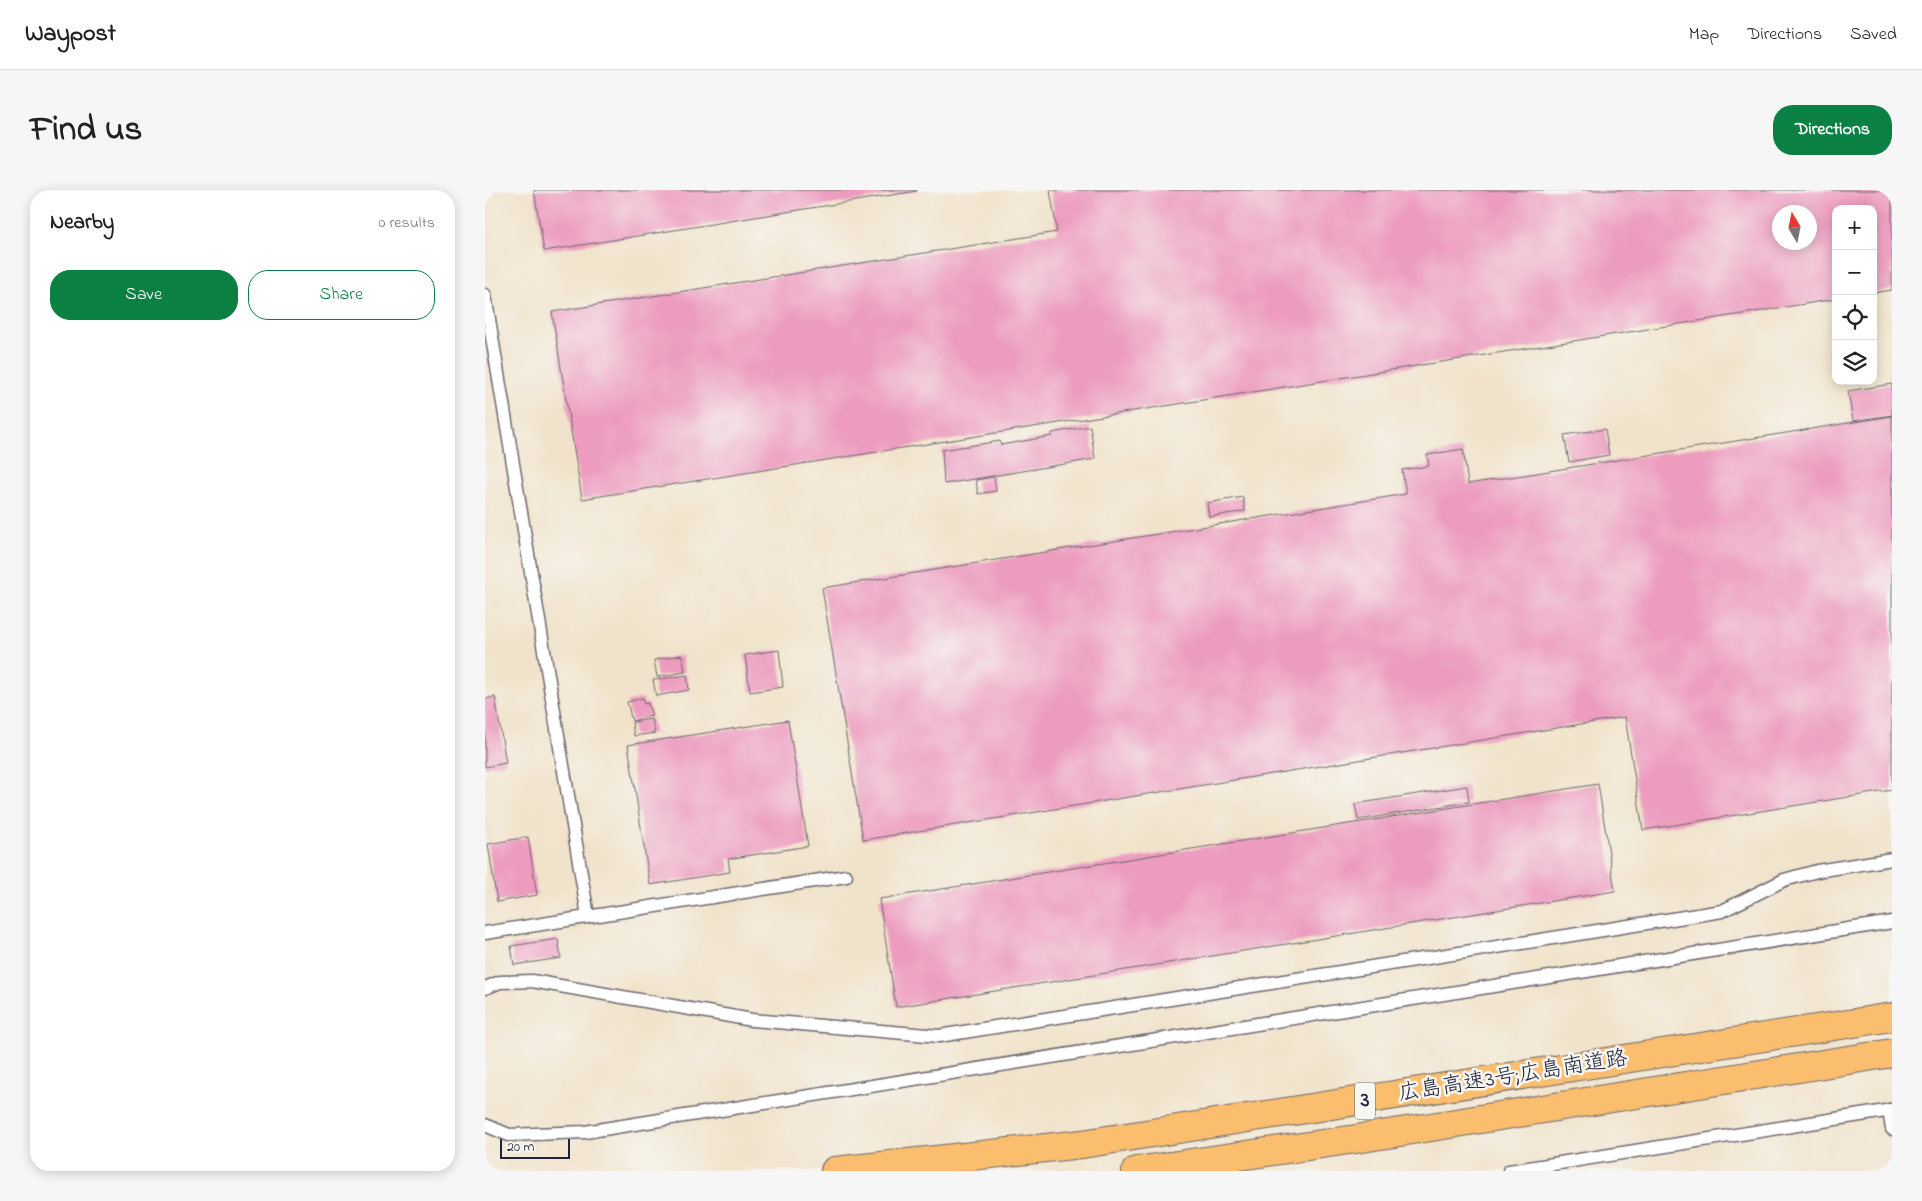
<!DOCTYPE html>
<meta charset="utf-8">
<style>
:root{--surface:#fff;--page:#f6f6f6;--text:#222;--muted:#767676;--line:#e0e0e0;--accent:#0b8043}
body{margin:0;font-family:"Indie Flower","Klee One",sans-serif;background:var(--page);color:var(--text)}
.controls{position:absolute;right:15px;top:15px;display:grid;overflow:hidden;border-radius:10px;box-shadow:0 2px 12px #0003}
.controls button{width:45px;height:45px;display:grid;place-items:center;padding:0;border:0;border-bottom:1px solid var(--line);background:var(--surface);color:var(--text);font:25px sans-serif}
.compass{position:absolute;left:1287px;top:15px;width:45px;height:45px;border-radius:50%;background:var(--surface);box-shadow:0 2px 12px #0003;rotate:350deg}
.scale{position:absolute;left:15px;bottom:12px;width:70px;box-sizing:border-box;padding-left:5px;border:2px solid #22223b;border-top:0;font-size:14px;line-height:18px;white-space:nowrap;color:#22223b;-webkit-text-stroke:4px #f6f6f2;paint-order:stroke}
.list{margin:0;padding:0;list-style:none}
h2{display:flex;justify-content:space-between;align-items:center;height:65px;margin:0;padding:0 20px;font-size:21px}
h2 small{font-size:16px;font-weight:400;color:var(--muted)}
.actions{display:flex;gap:10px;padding:15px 20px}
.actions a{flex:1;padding:11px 0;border:1px solid var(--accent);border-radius:20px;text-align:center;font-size:18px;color:var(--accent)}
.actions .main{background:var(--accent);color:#fff}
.icon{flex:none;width:28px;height:28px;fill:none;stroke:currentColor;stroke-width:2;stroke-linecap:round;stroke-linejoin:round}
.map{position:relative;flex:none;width:1407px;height:981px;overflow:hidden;border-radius:20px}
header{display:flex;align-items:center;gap:30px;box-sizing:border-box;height:70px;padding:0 25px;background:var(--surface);border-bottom:1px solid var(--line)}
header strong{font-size:24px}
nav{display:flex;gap:28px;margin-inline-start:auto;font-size:18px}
.intro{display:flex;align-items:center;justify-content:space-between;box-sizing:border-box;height:120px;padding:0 30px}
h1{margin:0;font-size:35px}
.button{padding:12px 22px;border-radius:20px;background:var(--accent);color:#fff;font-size:18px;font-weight:700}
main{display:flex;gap:30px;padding:0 30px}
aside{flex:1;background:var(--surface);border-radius:20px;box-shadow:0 2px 12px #0003}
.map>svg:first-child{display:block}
</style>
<header>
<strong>Waypost</strong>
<nav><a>Map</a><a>Directions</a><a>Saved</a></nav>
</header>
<div class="intro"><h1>Find us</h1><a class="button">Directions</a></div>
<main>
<aside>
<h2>Nearby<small>0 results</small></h2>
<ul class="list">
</ul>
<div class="actions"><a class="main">Save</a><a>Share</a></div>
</aside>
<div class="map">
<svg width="1407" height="981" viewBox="0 0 1407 981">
<rect width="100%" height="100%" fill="#f6f6f2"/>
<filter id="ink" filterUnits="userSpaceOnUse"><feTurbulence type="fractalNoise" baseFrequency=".02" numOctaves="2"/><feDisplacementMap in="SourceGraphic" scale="10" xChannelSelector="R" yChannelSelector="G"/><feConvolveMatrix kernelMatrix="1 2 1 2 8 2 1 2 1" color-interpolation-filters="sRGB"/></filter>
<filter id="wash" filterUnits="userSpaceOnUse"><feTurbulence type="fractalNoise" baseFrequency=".0096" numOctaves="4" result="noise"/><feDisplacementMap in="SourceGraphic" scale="20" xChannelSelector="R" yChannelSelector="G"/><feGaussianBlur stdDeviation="1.12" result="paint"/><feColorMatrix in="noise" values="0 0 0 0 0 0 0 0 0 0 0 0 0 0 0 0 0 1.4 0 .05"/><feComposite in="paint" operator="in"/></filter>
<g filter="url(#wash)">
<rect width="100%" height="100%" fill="#f1e3cb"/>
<g id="blocks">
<!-- building -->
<g fill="#ed9cbf" fill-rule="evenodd">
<path d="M49,0h383v1l-373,60z"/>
<path d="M565,0h842v100l-19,3v-84h-37v90l-1254,200 -30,-187 505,-80zM1294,22h30v30h-30z"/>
<path d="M1407,194v31l-39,6 -5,-30z"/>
<path d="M1407,226v374l-249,40 -18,-113 -762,123 -41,-252 584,-94 -4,-24 27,-4 -2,-11 36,-6 5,35z"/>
<path d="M605,236l5,33 -151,25 -2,-34 58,-9 1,4 51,-9v-3z"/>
<path d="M1120,239l4,26 -40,7 -5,-27z"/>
<path d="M509,287l2,14 -18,3 -2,-14z"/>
<path d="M758,307l2,14 -36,6 -2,-14z"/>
<path d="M294,460l4,37 -33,5 -5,-37z"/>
<path d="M197,465l3,17 -28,5 -3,-17z"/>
<path d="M202,485l2,15 -33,6 -3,-16z"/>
<path d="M10,507l11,66 -21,4v-68z"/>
<path d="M158,508l1,6 4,-1 4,13 -20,5 -5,-19z"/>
<path d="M167,529l3,14 -21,3 -2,-14z"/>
<path d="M303,530l20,126 -80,13 2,13 -80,13 -22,-140z"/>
<path d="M1113,594l17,107 -719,116 -17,-108z"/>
<path d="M982,596l2,16 -111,18 -3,-16z"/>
<path d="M43,647l9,58 -40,7 -9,-58z"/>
<path d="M73,749l3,19 -47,7 -3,-19z"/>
</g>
</g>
</g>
<g filter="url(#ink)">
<use href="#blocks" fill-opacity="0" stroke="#6a666d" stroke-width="1"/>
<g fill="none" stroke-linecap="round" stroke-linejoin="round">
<!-- service casing -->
<g stroke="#6a666d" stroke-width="15">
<g id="service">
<path d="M0,105l103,621"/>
<path d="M0,743l361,-57"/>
<path d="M0,798l15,-6 32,-1 220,39 187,16 783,-125 62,-31 33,-9 75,-12"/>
<path d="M1404,920l3,19"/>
<path d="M0,935l24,10 76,-3 1307,-210"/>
<path d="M1024,981l383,-61"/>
</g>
</g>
<!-- motorway casing -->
<g stroke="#6a666d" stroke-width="30">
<g id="motorway">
<path d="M350,981l247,-27 810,-127"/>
<path d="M651,981l220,-32 536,-86"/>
</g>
</g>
<!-- service -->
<use href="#service" stroke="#fff" stroke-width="12"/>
<!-- motorway -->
<use href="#motorway" stroke="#fabe6e" stroke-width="28"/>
</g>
</g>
<g text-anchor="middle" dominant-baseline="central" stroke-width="5" stroke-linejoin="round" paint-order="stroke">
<!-- shield labels -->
<rect fill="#f6f6f2" stroke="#626272" stroke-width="1" x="870" y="892.5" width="20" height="37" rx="4"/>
<g font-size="21" font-weight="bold" fill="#22223b">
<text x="880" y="911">3</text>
</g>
<!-- street labels -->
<g font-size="22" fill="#22223b" stroke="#f6f6f2">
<text transform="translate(1028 887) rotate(-9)">広島高速3号;広島南道路</text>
</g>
</g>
</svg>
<div class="controls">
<button>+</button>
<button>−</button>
<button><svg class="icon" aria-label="locate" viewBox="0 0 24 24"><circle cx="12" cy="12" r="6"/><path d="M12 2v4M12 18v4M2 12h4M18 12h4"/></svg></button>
<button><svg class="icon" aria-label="layers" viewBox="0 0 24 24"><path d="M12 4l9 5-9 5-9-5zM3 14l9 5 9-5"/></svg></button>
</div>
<svg class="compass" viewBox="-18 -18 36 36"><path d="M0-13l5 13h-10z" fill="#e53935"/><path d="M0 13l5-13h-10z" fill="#767676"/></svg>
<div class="scale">20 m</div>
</div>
</main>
